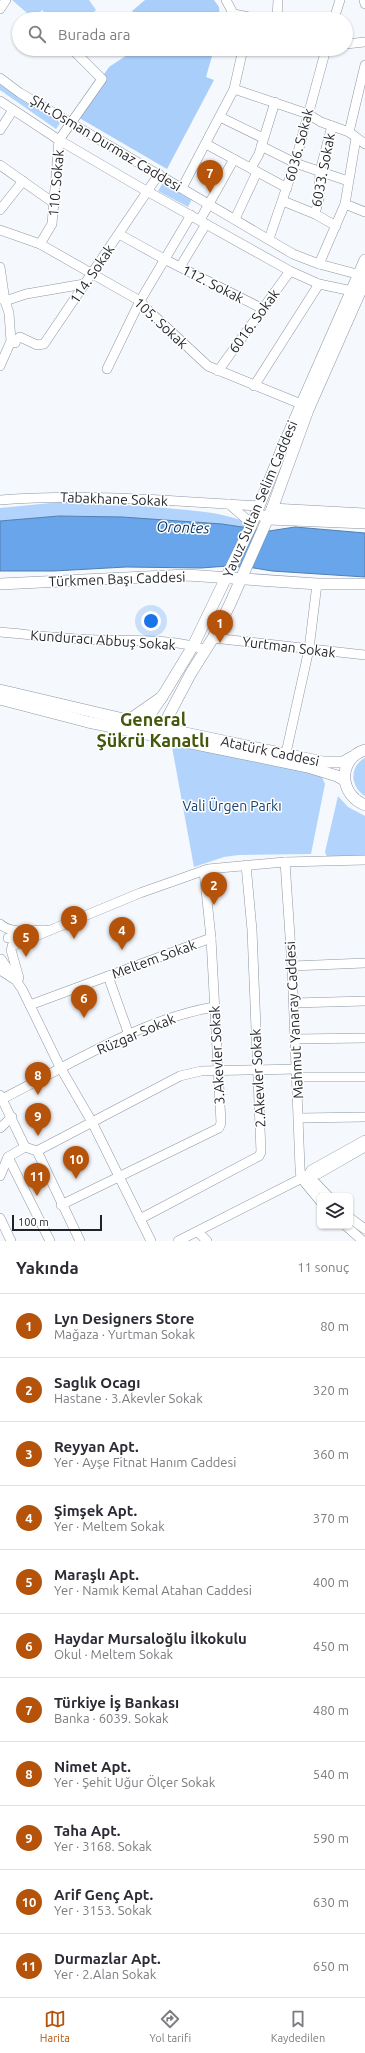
<!DOCTYPE html>
<html lang="tr">
<meta charset="utf-8">
<style>
:root{--surface:#fff;--page:#f7f7f7;--text:#2b2b33;--muted:#7c7c81;--line:#e1e1e2;--accent:#b45309}
body{margin:0;font-family:Ubuntu,sans-serif;background:var(--page);color:var(--text)}
.controls{position:absolute;right:12px;bottom:12px;display:grid;overflow:hidden;border-radius:6px;box-shadow:0 1px 3px #0004}
.controls button{width:36px;height:36px;display:grid;place-items:center;padding:0;border:0;border-bottom:1px solid var(--line);background:var(--surface);color:var(--text);font:20px sans-serif}
.scale{position:absolute;left:12px;bottom:10px;width:90px;box-sizing:border-box;padding-left:4px;border:2px solid #1f2328;border-top:0;font-size:11px;line-height:14px;white-space:nowrap;color:#1f2328;-webkit-text-stroke:3px #fff;paint-order:stroke}
.you{position:absolute;left:151px;top:621px;width:14px;height:14px;margin:-10px;border:3px solid #fff;border-radius:50%;background:#1a73e8;box-shadow:0 0 0 6px #1a73e833}
.badge{display:grid;place-items:center;width:26px;height:26px;border-radius:50%;background:var(--accent);color:#fff;font-size:13px;font-weight:700}
.pin{position:absolute;translate:-50% -33px;filter:drop-shadow(0 1px 2px #0008)}
.pin::after{content:'';position:absolute;top:21px;width:14px;height:12px;background:inherit;clip-path:polygon(0 0,100% 0,50% 100%)}
.list{margin:0;padding:0;list-style:none}
h2{display:flex;justify-content:space-between;align-items:center;height:52px;margin:0;padding:0 16px;font-size:17px}
h2 small{font-size:13px;font-weight:400;color:var(--muted)}
.list li{display:grid;grid-template-columns:26px 1fr auto;gap:12px;align-items:center;box-sizing:border-box;height:64px;padding:0 16px;border-top:1px solid var(--line)}
.list b{display:block;font-size:15px;white-space:nowrap}
.list p{margin:0;font-size:13px;white-space:nowrap;color:var(--muted)}
.list em{font-size:13px;font-style:normal;color:var(--muted)}
.icon{flex:none;width:22px;height:22px;fill:none;stroke:currentColor;stroke-width:2;stroke-linecap:round;stroke-linejoin:round}
.map{position:relative;flex:none;width:365px;height:1241px;overflow:hidden}
.search{position:absolute;background:var(--surface);box-shadow:0 1px 3px #0004;left:12px;right:12px;top:12px;height:44px;display:flex;align-items:center;gap:10px;box-sizing:border-box;padding:0 14px;border-radius:22px;color:var(--muted);font-size:15px}
.sheet{height:756px;background:var(--surface)}
nav{display:flex;justify-content:space-around;align-items:center;box-sizing:border-box;height:56px;border-top:1px solid var(--line);background:var(--surface);font-size:11px;color:var(--muted)}
nav a{display:grid;justify-items:center;gap:2px}
nav .on{color:var(--accent)}
.map>svg:first-child{display:block}
</style>
<div class="map">
<svg width="365" height="1241" viewBox="0 0 365 1241">
<rect width="100%" height="100%" fill="#f5f9fe"/>
<!-- green -->
<g fill="#b2d4fc">
<path d="M12,0h77l7,10 -9,9h-35l-10,-9 -8,9z"/>
<path d="M0,81l60,42 -4,6 -56,-39z"/>
<path d="M164,181l28,18 -4,8 -30,-16z"/>
<path d="M61,502c38,1 77,3 115,7 24,2 49,4 72,14l-2,5 -24,-4 -131,-8h-32l-59,5v-13z"/>
<path d="M172,747h15l113,22 22,8 3,7 -14,70 -72,1 -15,2 -30,10z"/>
<path d="M365,758v38c-15,-9 -16,-30 0,-38z"/>
<path d="M338,796l10,11 17,9v40l-38,1 -2,-5z"/>
</g>
<!-- forest -->
<g fill="#a9cef9">
<path d="M145,0h69l5,7 1,12h-80l-8,-8z"/>
<path d="M136,49h78l-8,28 8,3 -47,89 -91,-53 33,-49z"/>
</g>
<!-- water -->
<path fill="#68a5ea" stroke="#527eb0" d="M59,516l63,1 100,7 47,7 26,-4 70,6v44l-93,-6 -18,-3 -26,-2 -27,2 -75,-1 -72,4h-54v-50z"/>
<g fill="none" stroke-linecap="round" stroke-linejoin="round">
<!-- minor casing -->
<g stroke="#8d97a2" stroke-width="10">
<g id="minor">
<path d="M226,0l10,19"/>
<path d="M364,0l1,4"/>
<path d="M0,9l6,-9"/>
<path d="M234,14l26,5"/>
<path d="M277,19l1,-19"/>
<path d="M334,19l6,-19"/>
<path d="M346,44l19,-2"/>
<path d="M0,78l20,15 273,161 26,10 45,12"/>
<path d="M234,89l74,25 13,8 28,10 16,12"/>
<path d="M0,101l59,39 77,45 154,86 29,13 38,8"/>
<path d="M220,117l43,21"/>
<path d="M0,130l13,-20"/>
<path d="M349,132l16,-67"/>
<path d="M206,144l81,44"/>
<path d="M261,146l34,17 53,18"/>
<path d="M0,165l55,39"/>
<path d="M251,168l8,-14 16,-52"/>
<path d="M182,188l52,-99 9,-40"/>
<path d="M283,201l32,13 21,12"/>
<path d="M345,204l20,8"/>
<path d="M0,210l23,-29"/>
<path d="M315,214l4,-16 1,-27 12,-45"/>
<path d="M235,219l22,-47"/>
<path d="M200,220l34,-61"/>
<path d="M0,230l40,14 100,57 8,9 60,56 93,38"/>
<path d="M119,234l45,25 99,50"/>
<path d="M269,239l26,-76 31,-114"/>
<path d="M40,244l12,-20 7,-84 43,-61 -30,-30"/>
<path d="M319,264l26,-60 11,-66"/>
<path d="M0,267l5,34 4,12 2,28 -11,25"/>
<path d="M180,267l26,-43"/>
<path d="M0,298l5,3 21,-7 58,-10"/>
<path d="M15,343l2,-4 3,-2 17,8 7,-1 115,-170"/>
<path d="M107,369l33,-68 51,-86"/>
<path d="M218,371l72,-100"/>
<path d="M254,386l65,-102"/>
<path d="M0,500c88,-7 172,1 259,6"/>
<path d="M229,504l23,20"/>
<path d="M0,632c33,3 66,7 99,8 34,1 74,-2 107,10"/>
<path d="M213,638l152,17"/>
<path d="M286,753l23,-104 8,-65"/>
<path d="M285,862l7,104 8,202 1,10 19,23"/>
<path d="M0,924c12,11 31,5 46,6"/>
<path d="M8,938l14,-3"/>
<path d="M12,946l128,-53 68,-24 77,-7 80,-2"/>
<path d="M11,950l8,28"/>
<path d="M1,959l21,30 38,78 32,55 59,119"/>
<path d="M292,966l73,-3"/>
<path d="M0,970l14,9"/>
<path d="M108,976l21,59"/>
<path d="M294,1003l71,-2"/>
<path d="M30,1005l181,-67"/>
<path d="M295,1039l70,-1"/>
<path d="M296,1077h69"/>
<path d="M0,1095l25,52"/>
<path d="M0,1100c66,-33 141,-81 214,-93"/>
<path d="M299,1118l66,-1"/>
<path d="M0,1128l12,-11"/>
<path d="M37,1151l43,90"/>
<path d="M8,1157l42,84"/>
<path d="M308,1175l3,-5 54,-30"/>
<path d="M308,1175l20,21"/>
<path d="M0,1176l8,-19 17,-10 12,4 143,-75 21,-5 95,-2"/>
<path d="M61,1205l158,-77 2,-5 -10,-185 -7,-67"/>
<path d="M0,1218l11,23"/>
<path d="M350,1218l15,11"/>
<path d="M140,1219l119,-63 2,-4 -9,-222 -6,-65"/>
<path d="M346,1226l17,15"/>
<path d="M198,1232l9,9"/>
<path d="M178,1241l130,-66 10,-1 47,-27"/>
</g>
</g>
<!-- major casing -->
<g stroke="#8d97a2" stroke-width="12">
<g id="major">
<path d="M272,509l93,5"/>
<path d="M263,516l5,3 97,4"/>
<path d="M0,584l187,-9 130,9h48"/>
<path d="M0,690l162,38 161,34h20l9,-5"/>
<path d="M162,697c-10,15 -18,20 -10,38l10,-7 29,-55 22,-35 17,-34 42,-95 36,-99 57,-129"/>
<path d="M0,699l88,23 220,45 29,9 7,4"/>
<path d="M129,720l33,-23 31,-51 58,-120 33,-82 81,-184"/>
<path d="M365,750c-28,9 -26,45 0,55"/>
</g>
</g>
<!-- minor -->
<use href="#minor" stroke="#fff" stroke-width="9"/>
<!-- major -->
<use href="#major" stroke="#fff" stroke-width="11"/>
</g>
<g text-anchor="middle" dominant-baseline="central" stroke-width="3" stroke-linejoin="round" paint-order="stroke">
<!-- street labels -->
<g font-size="14" fill="#1f2328" stroke="#fff">
<text transform="translate(106 143) rotate(31)">Şht.Osman Durmaz Caddesi</text>
<text transform="translate(299 145) rotate(-75)">6036. Sokak</text>
<text transform="translate(323 170) rotate(-79)">6033. Sokak</text>
<text transform="translate(56 183) rotate(-85)">110. Sokak</text>
<text transform="translate(92 274) rotate(-56)">114. Sokak</text>
<text transform="translate(213 284) rotate(27)">112. Sokak</text>
<text transform="translate(254 321) rotate(-54)">6016. Sokak</text>
<text transform="translate(161 323) rotate(43)">105. Sokak</text>
<text transform="translate(114 499) rotate(2)">Tabakhane Sokak</text>
<text transform="translate(260 499) rotate(-67)">Yavuz Sultan Selim Caddesi</text>
<text transform="translate(117 579) rotate(-2)">Türkmen Başı Caddesi</text>
<text transform="translate(103 640) rotate(4)">Kunduracı Abbuş Sokak</text>
<text transform="translate(289 647) rotate(7)">Yurtman Sokak</text>
<text transform="translate(270 751) rotate(12)">Atatürk Caddesi</text>
<text transform="translate(154 959) rotate(-20)">Meltem Sokak</text>
<text transform="translate(294 1020) rotate(-93)">Mahmut Yanaray Caddesi</text>
<text transform="translate(136 1034) rotate(-23)">Rüzgar Sokak</text>
<text transform="translate(217 1055) rotate(-93)">3.Akevler Sokak</text>
<text transform="translate(258 1078) rotate(-93)">2.Akevler Sokak</text>
</g>
<!-- park labels -->
<g font-size="14" fill="#16406d" stroke="#fff">
<text x="232" y="806">Vali Ürgen Parkı</text>
</g>
<!-- water labels -->
<g font-size="15" font-style="italic" fill="#05325d" stroke="#fff">
<text transform="translate(183 527) rotate(2)">Orontes</text>
</g>
<!-- district labels -->
<g font-size="18" font-weight="bold" fill="#44570a" stroke="#fff">
<text x="153" y="719">General<tspan x="153" dy="21">Şükrü Kanatlı</tspan></text>
</g>
</g>
</svg>
<div class="controls">
<button><svg class="icon" aria-label="layers" viewBox="0 0 24 24"><path d="M12 4l9 5-9 5-9-5zM3 14l9 5 9-5"/></svg></button>
</div>
<div class="scale">100 m</div>
<div class="you"></div>
<div class="pin badge" style="left:220px;top:643px">1</div>
<div class="pin badge" style="left:214px;top:905px">2</div>
<div class="pin badge" style="left:74px;top:939px">3</div>
<div class="pin badge" style="left:122px;top:950px">4</div>
<div class="pin badge" style="left:26px;top:957px">5</div>
<div class="pin badge" style="left:84px;top:1018px">6</div>
<div class="pin badge" style="left:210px;top:193px">7</div>
<div class="pin badge" style="left:38px;top:1095px">8</div>
<div class="pin badge" style="left:38px;top:1136px">9</div>
<div class="pin badge" style="left:76px;top:1179px">10</div>
<div class="pin badge" style="left:37px;top:1196px">11</div>
<div class="search"><svg class="icon" aria-label="search" viewBox="0 0 24 24"><circle cx="10" cy="10" r="6"/><path d="M15 15l6 6"/></svg>Burada ara</div>
</div>
<section class="sheet">
<h2>Yakında<small>11 sonuç</small></h2>
<ul class="list">
<li><span class="badge">1</span><div><b>Lyn Designers Store</b><p>Mağaza · Yurtman Sokak</p></div><em>80 m</em></li>
<li><span class="badge">2</span><div><b>Saglık Ocagı</b><p>Hastane · 3.Akevler Sokak</p></div><em>320 m</em></li>
<li><span class="badge">3</span><div><b>Reyyan Apt.</b><p>Yer · Ayşe Fitnat Hanım Caddesi</p></div><em>360 m</em></li>
<li><span class="badge">4</span><div><b>Şimşek Apt.</b><p>Yer · Meltem Sokak</p></div><em>370 m</em></li>
<li><span class="badge">5</span><div><b>Maraşlı Apt.</b><p>Yer · Namık Kemal Atahan Caddesi</p></div><em>400 m</em></li>
<li><span class="badge">6</span><div><b>Haydar Mursaloğlu İlkokulu</b><p>Okul · Meltem Sokak</p></div><em>450 m</em></li>
<li><span class="badge">7</span><div><b>Türkiye İş Bankası</b><p>Banka · 6039. Sokak</p></div><em>480 m</em></li>
<li><span class="badge">8</span><div><b>Nimet Apt.</b><p>Yer · Şehit Uğur Ölçer Sokak</p></div><em>540 m</em></li>
<li><span class="badge">9</span><div><b>Taha Apt.</b><p>Yer · 3168. Sokak</p></div><em>590 m</em></li>
<li><span class="badge">10</span><div><b>Arif Genç Apt.</b><p>Yer · 3153. Sokak</p></div><em>630 m</em></li>
<li><span class="badge">11</span><div><b>Durmazlar Apt.</b><p>Yer · 2.Alan Sokak</p></div><em>650 m</em></li>
</ul>
</section>
<nav>
<a class="on"><svg class="icon" aria-label="map" viewBox="0 0 24 24"><path d="M3 6l6-2 6 2 6-2v14l-6 2-6-2-6 2zM9 4v14M15 6v14"/></svg>Harita</a>
<a><svg class="icon" aria-label="directions" viewBox="0 0 24 24"><path d="M12 3l9 9-9 9-9-9zM9 14v-3h6M13 9l2 2-2 2"/></svg>Yol tarifi</a>
<a><svg class="icon" aria-label="saved" viewBox="0 0 24 24"><path d="M7 4h10v16l-5-4-5 4z"/></svg>Kaydedilen</a>
</nav>
